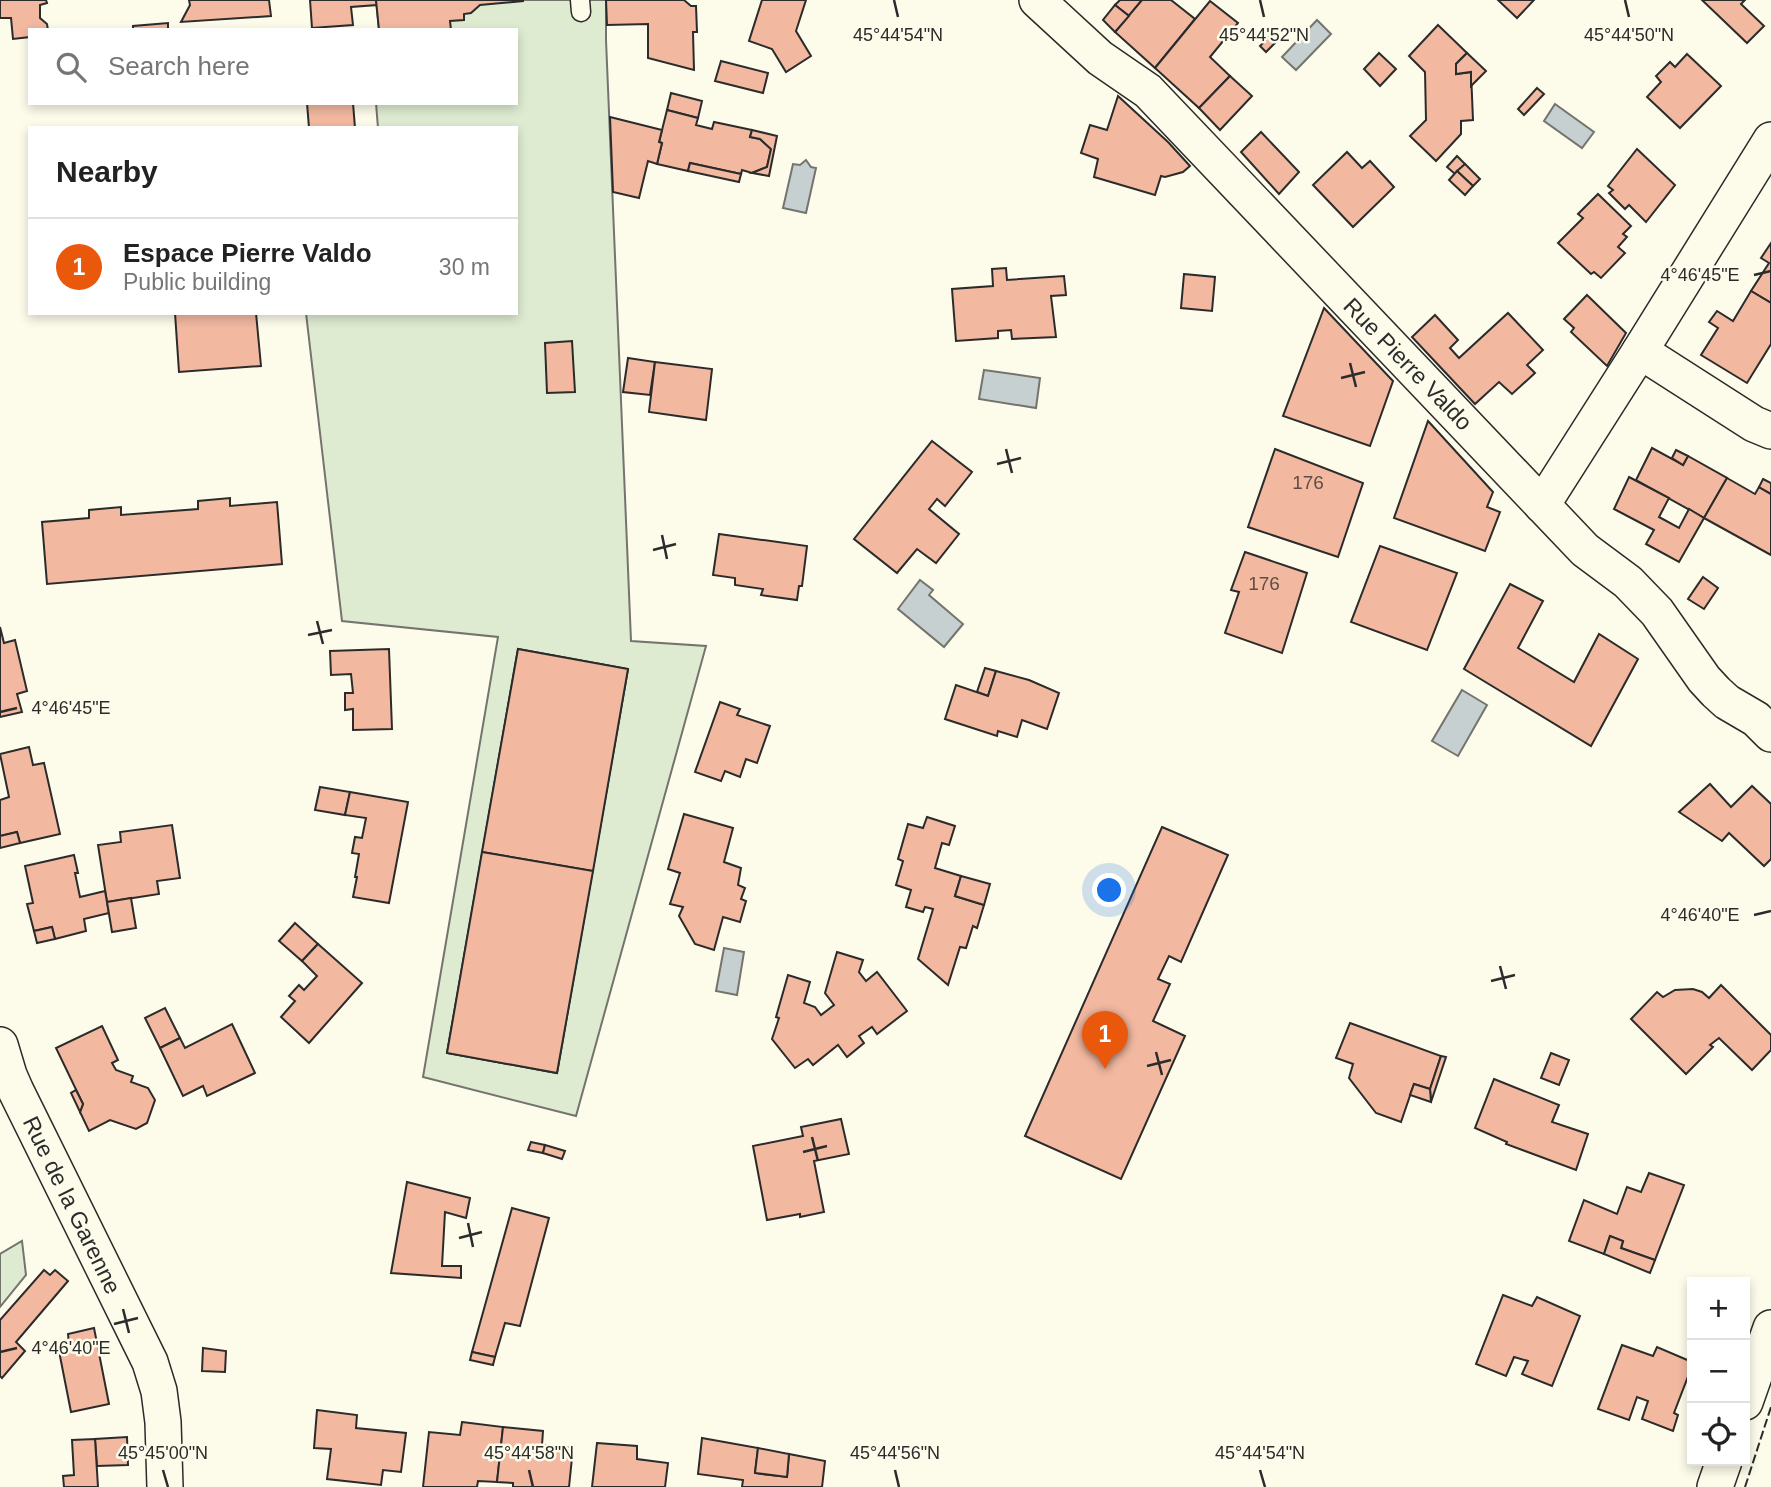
<!DOCTYPE html>
<meta charset="utf-8">
<style>
:root{--surface:#fff;--page:#f2f2f2;--text:#222;--muted:#767676;--line:#e0e0e0;--accent:#ea580c}
body{margin:0;font-family:Arial,sans-serif;background:var(--page);color:var(--text)}
.controls{position:absolute;right:21px;bottom:21px;display:grid;overflow:hidden;border-radius:0px;box-shadow:0 4px 10px #0003}
.controls button{width:63px;height:63px;display:grid;place-items:center;padding:0;border:0;border-bottom:2px solid var(--line);background:var(--surface);color:var(--text);font:35px sans-serif}
.you{position:absolute;left:1110px;top:891px;width:24px;height:24px;margin:-18px;border:5px solid #fff;border-radius:50%;background:#1a73e8;box-shadow:0 0 0 10px #1a73e833}
.badge{display:grid;place-items:center;width:46px;height:46px;border-radius:50%;background:var(--accent);color:#fff;font-size:23px;font-weight:700}
.pin{position:absolute;translate:-50% -58px;filter:drop-shadow(0 2px 4px #0008)}
.pin::after{content:'';position:absolute;top:37px;width:24px;height:21px;background:inherit;clip-path:polygon(0 0,100% 0,50% 100%)}
.list{margin:0;padding:0;list-style:none}
h2{display:flex;justify-content:space-between;align-items:center;height:91px;margin:0;padding:0 28px;font-size:30px}
h2 small{font-size:23px;font-weight:400;color:var(--muted)}
.list li{display:grid;grid-template-columns:46px 1fr auto;gap:21px;align-items:center;box-sizing:border-box;height:98px;padding:0 28px;border-top:2px solid var(--line)}
.list b{display:block;font-size:26px;white-space:nowrap}
.list p{margin:0;font-size:23px;white-space:nowrap;color:var(--muted)}
.list em{font-size:23px;font-style:normal;color:var(--muted)}
.icon{flex:none;width:38px;height:38px;fill:none;stroke:currentColor;stroke-width:2;stroke-linecap:round;stroke-linejoin:round}
.map{position:relative;flex:none;width:1771px;height:1487px;overflow:hidden}
.search{position:absolute;background:var(--surface);box-shadow:0 4px 10px #0003;left:28px;top:28px;width:490px;height:77px;display:flex;align-items:center;gap:18px;box-sizing:border-box;padding:0 24px;border-radius:0px;color:var(--muted);font-size:26px}
.panel{position:absolute;background:var(--surface);box-shadow:0 4px 10px #0003;left:28px;top:126px;width:490px;height:189px;border-radius:0px}
.map>svg:first-child{display:block}
</style>
<div class="map">
<svg width="1771" height="1487" viewBox="0 0 1771 1487">
<rect width="100%" height="100%" fill="#fdfbea"/>
<!-- green -->
<g fill="#deebd1" stroke="#74746e" stroke-width="2">
<path d="M376,0h230v40l25,601 75,5 -130,470 -153,-39 75,-440 -156,-16 -36,-308h210v-185h-138l-2,-25h140v-73h-137z"/>
<path d="M22,1241l4,34 -26,32v-53z"/>
</g>
<!-- water -->
<g fill="#c7d0d0" stroke="#74746e" stroke-width="2">
<path d="M1317,20l14,14 -35,36 -14,-13z"/>
<path d="M1555,104l39,28 -12,16 -38,-27z"/>
<path d="M806,160l5,7 5,1 -10,45 -23,-5 10,-44 7,1z"/>
<path d="M984,370l56,8 -4,30 -57,-9z"/>
<path d="M920,580l13,10 -4,5 34,29 -19,23 -46,-38z"/>
<path d="M1462,690l25,15 -29,51 -26,-15z"/>
<path d="M724,948l20,4 -7,43 -21,-4z"/>
</g>
<!-- building -->
<g fill="#f2b8a0" stroke="#2b2b2b" stroke-width="2">
<path d="M0,0h46l1,3 -7,2v13l7,6 1,6h-18v7l-17,2 -2,-21h-11z"/>
<path d="M189,0h80l2,16 -90,6 9,-17z"/>
<path d="M310,0h66l1,5 -26,2 2,18 -41,3z"/>
<path d="M376,0h147v1l-43,4 -9,8 -7,1v6l-14,1 1,9h-72z"/>
<path d="M606,0h78l7,6h5l1,26h-4l1,38 -46,-12v-34l-41,1z"/>
<path d="M762,0h44l-10,31 15,25 -25,16 -14,-23 -23,-8z"/>
<path d="M1120,0h22l-13,16 -14,-11z"/>
<path d="M1142,0h29l24,19 -40,49 -40,-36z"/>
<path d="M1498,0h36l-17,18z"/>
<path d="M1702,0h43l-4,4 23,22 -17,17z"/>
<path d="M1210,1l28,22 -28,34 20,19 -31,32 -44,-40z"/>
<path d="M1115,5l14,11 -14,16 -12,-12z"/>
<path d="M168,23v7h-35v-4z"/>
<path d="M1438,25l29,28 -11,11v10l15,-2 2,48 -12,1v13l-25,27 -26,-25 16,-16 -1,-48 -16,-16z"/>
<path d="M1273,33l6,6 -13,13 -6,-6z"/>
<path d="M1379,53l17,16 -16,17 -16,-17z"/>
<path d="M1467,53l19,18 -15,15v-14l-15,2v-10z"/>
<path d="M1687,54l34,32 -41,42 -33,-31 14,-15 -5,-6 14,-14 5,5z"/>
<path d="M721,61l47,12 -5,20 -48,-12z"/>
<path d="M1230,76l22,20 -32,34 -21,-22z"/>
<path d="M1537,88l7,6 -20,21 -6,-6z"/>
<path d="M671,93l31,8 -4,17 -31,-8z"/>
<path d="M1118,96l50,46 22,24 -7,6 -18,5 -4,-1 -6,19 -61,-18 4,-18 -17,-6 9,-28 17,5z"/>
<path d="M307,103h46l2,25h-46z"/>
<path d="M667,110l31,8 -2,7 16,4 2,-7 38,8 -2,7 10,2 11,10 -4,18 -15,6 -10,-3 -1,4 -51,-11 -2,8 -31,-7 5,-21 -3,-1z"/>
<path d="M610,117l52,13 -3,12 3,1 -5,21 -9,-3 -9,37 -26,-6z"/>
<path d="M752,130l25,6 -8,40 -17,-3 15,-6 4,-18 -11,-10 -10,-2z"/>
<path d="M1261,132l38,40 -20,22 -38,-42z"/>
<path d="M1637,149l38,36 -29,37 -17,-17 -4,4 -16,-16 4,-3 -5,-4z"/>
<path d="M1347,152l15,16 8,-7 24,26 -41,40 -40,-42z"/>
<path d="M1457,156l8,8 -10,10 -8,-7z"/>
<path d="M690,163l51,11 -2,8 -51,-11z"/>
<path d="M1465,164l15,15 -7,7 -16,-15z"/>
<path d="M1457,171l16,15 -8,9 -16,-15z"/>
<path d="M1598,194l33,32 -8,8 4,3 -9,10 7,6 -24,25 -7,-6 -3,2 -33,-31 25,-25 -5,-4z"/>
<path d="M1771,243v60l-20,-12 18,-28 -8,-5z"/>
<path d="M1006,268l1,12 57,-4 2,19 -15,1 5,41 -44,2 -1,-9 -13,1v7l-42,3 -4,-52 41,-3 -1,-17z"/>
<path d="M1184,274l31,3 -3,34 -31,-3z"/>
<path d="M1751,291l20,12v41l-24,39 -46,-28 17,-27 -9,-6 8,-11 16,10z"/>
<path d="M1587,295l39,38 -19,33 -36,-34 3,-4 -10,-9z"/>
<path d="M1324,308l69,73 -23,65 -87,-30z"/>
<path d="M175,313h81l5,53 -82,6z"/>
<path d="M1508,313l35,37 -16,15 8,8 -23,21 -13,-12 -24,22 -63,-67 23,-22 23,25 -8,8 9,10z"/>
<path d="M572,341l3,51 -28,1 -2,-50z"/>
<path d="M628,358l27,4 -5,33 -27,-3z"/>
<path d="M655,362l57,7 -6,51 -57,-8z"/>
<path d="M1428,421l65,71 -6,15 13,5 -15,39 -91,-33z"/>
<path d="M932,441l40,31 -27,34 -8,-7 -8,10 30,25 -23,29 -19,-14 -20,24 -43,-34z"/>
<path d="M1652,448l31,17 5,-9 39,22 -23,40 -68,-38z"/>
<path d="M1275,449l88,34 -25,74 -90,-30z"/>
<path d="M1676,450l12,6 -5,9 -11,-7z"/>
<path d="M1629,477l40,21 -10,19 20,11 10,-19 15,9 -25,44 -33,-18 8,-14 -40,-21z"/>
<path d="M1727,478l28,16 4,-7 12,7v61l-67,-37z"/>
<path d="M1763,479l8,4v11l-12,-7z"/>
<path d="M230,498v8l47,-4 5,62 -235,20 -5,-62 47,-4v-8l32,-3v8l77,-6v-8z"/>
<path d="M719,534l88,12 -5,40h-3l-2,14 -36,-5 2,-6 -28,-4v-7l-22,-3z"/>
<path d="M1380,546l77,27 -30,77 -76,-28z"/>
<path d="M1245,552l62,21 -25,80 -57,-20 14,-41 -8,-2z"/>
<path d="M1703,577l15,11 -14,21 -16,-10z"/>
<path d="M1510,584l33,17 -25,47 56,34 25,-48 39,25 -47,87 -127,-77z"/>
<path d="M0,627l4,16 11,-3 12,51 -10,3 5,18 -22,5z"/>
<path d="M389,649l3,80 -39,1v-21l-8,1v-17h8l-2,-19 -20,1 -1,-24z"/>
<path d="M518,649l110,20 -71,404 -110,-20z"/>
<path d="M518,649l110,20 -35,202 -111,-19z"/>
<path d="M985,668l11,3 -8,25 -11,-4z"/>
<path d="M996,671l33,9 30,13 -12,36 -25,-9 -5,17 -19,-6 -1,5 -52,-17 11,-34 32,11z"/>
<path d="M720,702l20,7 -3,6 33,11 -13,37 -11,-4 -6,18 -15,-6 -4,10 -26,-9z"/>
<path d="M29,747l4,18 11,-2 16,71 -40,9 -3,-11 -17,4v-36l9,-3 -9,-43z"/>
<path d="M1710,784l21,23 21,-21 19,18v55l-7,7 -35,-33 -7,8 -43,-29z"/>
<path d="M320,787l30,5 -5,23 -30,-5z"/>
<path d="M350,792l58,10 -19,101 -36,-6 4,-20h-2l4,-23 -7,-1 3,-16 7,1 4,-20 -21,-3z"/>
<path d="M684,814l49,14 -9,34 17,6 -3,17 7,3 -4,11 5,2 -6,21 -17,-5 -9,33 -19,-6 -16,-28 4,-9 -13,-3 10,-31 -12,-4z"/>
<path d="M927,817l28,9 -6,19 -7,-2 -7,25 26,8 -6,20 29,9 -7,23 -4,-2 -7,22 -6,-1 -12,38 -30,-26 15,-50 -8,-2 -2,5 -17,-5 5,-17 -15,-5 7,-24 -5,-2 10,-35 15,4z"/>
<path d="M172,825l8,53 -23,3 2,13 -52,8 -9,-57 23,-3 -1,-10z"/>
<path d="M1162,827l66,28 -47,107 -12,-6 -11,23 12,5 -17,37 32,15 -64,143 -96,-43z"/>
<path d="M17,832l3,11 -20,5v-12z"/>
<path d="M482,852l111,19 -36,202 -110,-20z"/>
<path d="M74,855l4,18h-3l5,24 25,-6 4,22 -25,6 2,12 -31,8 -3,-12 -18,4 -7,-27 6,-1 -8,-37z"/>
<path d="M961,876l29,8 -6,21 -29,-9z"/>
<path d="M131,898l5,30 -24,4 -5,-30z"/>
<path d="M295,923l23,21 -16,17 -23,-20z"/>
<path d="M52,927l3,12 -18,4 -3,-12z"/>
<path d="M318,944l44,39 -53,60 -28,-26 14,-16 -6,-5 10,-11 5,5 13,-14 -15,-15z"/>
<path d="M837,952l26,8 -4,12 7,9 11,-9 30,39 -30,23 -5,-7 -13,9 5,7 -17,14 -9,-12 -25,20 -5,-6 -13,9 -23,-29 7,-21 -3,-1 12,-42 22,7 -6,21 11,4 6,8 13,-10 -9,-12z"/>
<path d="M1721,985l50,50v15l-19,20 -33,-32 -9,7 3,2 -27,27 -55,-55 26,-27 6,5 12,-7 18,-1 9,3 7,6z"/>
<path d="M165,1008l15,30 -20,10 -15,-30z"/>
<path d="M1350,1023l91,33 -11,33 -16,-5 -13,38 -25,-9 -27,-35 4,-14 -17,-6z"/>
<path d="M232,1024l23,49 -48,23 -4,-10 -20,10 -23,-48 20,-10 5,10z"/>
<path d="M102,1026l16,34 -6,3 4,7 17,6 -2,6 17,6 7,12 -8,23 -11,6 -26,-9 -21,11 -9,-19 3,-8 -27,-56z"/>
<path d="M1551,1053l18,7 -10,25 -18,-7z"/>
<path d="M1441,1056l5,1 -15,45 -1,-13z"/>
<path d="M1494,1079l65,26 -7,17 36,12 -12,36 -70,-26 1,-2 -32,-14z"/>
<path d="M1414,1084l16,5 1,13 -21,-7z"/>
<path d="M76,1090l7,14 -3,8 -9,-19z"/>
<path d="M841,1119l8,35 -35,7 10,51 -24,5v-3l-33,6 -14,-74 50,-10 -2,-9z"/>
<path d="M531,1142l14,3 -2,8 -15,-3z"/>
<path d="M545,1145l20,6 -3,8 -19,-6z"/>
<path d="M1649,1173l35,12 -29,75 -34,-12 2,-7 -13,-5 -6,18 -35,-13 15,-41 33,14 10,-27 14,5z"/>
<path d="M407,1182l63,16 -4,20 -21,-6 -3,54h19v12l-70,-5z"/>
<path d="M512,1208l37,10 -29,108 -15,-3 -10,34 -23,-5z"/>
<path d="M1610,1236l13,5 -2,7 34,12 -5,13 -46,-19z"/>
<path d="M44,1270l6,5 5,-5 13,11 -52,61 9,9 -23,27 -2,-2v-56z"/>
<path d="M1503,1295l29,11 5,-9 43,19 -28,70 -30,-12 6,-13 -14,-4 -8,19 -30,-12z"/>
<path d="M94,1328l15,76 -38,8 -13,-66 11,-2 -1,-10z"/>
<path d="M1622,1345l31,11 4,-9 35,15v4l-18,47 4,2 -5,16 -31,-12 6,-18 -11,-4 -8,23 -31,-11z"/>
<path d="M203,1348l23,3 -1,21 -23,-1z"/>
<path d="M472,1352l23,5 -2,8 -23,-5z"/>
<path d="M317,1410l40,5 -1,13 50,5 -5,39 -18,-2 -2,15 -54,-6 4,-30 -17,-1z"/>
<path d="M462,1422l41,5 -6,55 -19,-1 -1,6h-54l6,-55 31,3z"/>
<path d="M503,1427l40,4 -1,14 31,3 -4,39h-56v-4l-16,-1z"/>
<path d="M127,1437l1,28 -31,1 -2,-27z"/>
<path d="M702,1438l56,10 -3,25 32,4 2,-23 36,7 -3,26h-80l1,-7 -45,-6z"/>
<path d="M95,1439l3,48h-34l-1,-11 11,-1 -2,-35z"/>
<path d="M597,1443l40,3v13l31,4 -3,24h-73z"/>
<path d="M758,1448l31,6 -2,23 -32,-4z"/>
</g>
<g fill="none" stroke-linecap="round" stroke-linejoin="round">
<!-- lane casing -->
<g stroke="#2b2b2b" stroke-width="21">
<path id="lane" d="M580,0l1,12"/>
</g>
<!-- street casing -->
<g stroke="#2b2b2b" stroke-width="38">
<g id="street">
<path d="M1037,0l63,58 48,33 437,459 43,32 29,30 47,67 12,13 11,10 29,17 15,15"/>
<path d="M1640,351l114,73 17,7"/>
<path d="M1542,505l98,-154 131,-211"/>
<path d="M0,1045l9,30 7,16 134,271 9,29 4,31 2,65"/>
<path d="M1745,1402l26,-74"/>
<path d="M1715,1487l9,-26"/>
</g>
</g>
<!-- lane -->
<use href="#lane" stroke="#fdfbea" stroke-width="18"/>
<!-- street -->
<use href="#street" stroke="#fdfbea" stroke-width="35"/>
<!-- fence -->
<path stroke="#2b2b2b" stroke-width="2" stroke-dasharray="9 3.5" stroke-linecap="butt" d="M1745,1487l26,-80"/>
</g>
<!-- ticks -->
<path fill="none" stroke="#2b2b2b" stroke-width="2.5" d="M894,0l4,17M1260,0l4,17M1625,0l4,17M1754,275l17,-4M1350,363l6,24M1341,378l24,-6M1006,449l6,24M997,464l24,-6M662,535l5,24M653,550l23,-6M317,621l6,23M308,635l24,-5M0,712l17,-4M1754,915l17,-4M1500,966l6,23M1491,981l24,-6M1156,1052l6,23M1147,1066l24,-6M812,1137l6,24M803,1152l24,-6M468,1223l5,24M459,1238l23,-6M123,1309l6,24M114,1324l24,-6M0,1352l17,-4M163,1470l5,17M529,1470l4,17M895,1470l4,17M1260,1470l5,17"/>
<g text-anchor="middle" dominant-baseline="central" stroke-width="5" stroke-linejoin="round" paint-order="stroke">
<!-- number labels -->
<g font-size="19" fill="#5d4e48">
<text x="1308" y="482">176</text>
<text x="1264" y="583">176</text>
</g>
<!-- street labels -->
<g font-size="23" fill="#2b2b2b" stroke="#fdfbea">
<text transform="translate(1408 364) rotate(46)">Rue Pierre Valdo</text>
<text transform="translate(72 1205) rotate(64)">Rue de la Garenne</text>
</g>
</g>
<g font-size="18" text-anchor="middle" fill="#2b2b2b" stroke="#fdfbea" stroke-width="5" stroke-linejoin="round" paint-order="stroke">
<text x="898" y="41">45°44'54"N</text>
<text x="1264" y="41">45°44'52"N</text>
<text x="1629" y="41">45°44'50"N</text>
<text x="1700" y="281">4°46'45"E</text>
<text x="71" y="714">4°46'45"E</text>
<text x="1700" y="921">4°46'40"E</text>
<text x="71" y="1354">4°46'40"E</text>
<text x="163" y="1459">45°45'00"N</text>
<text x="529" y="1459">45°44'58"N</text>
<text x="895" y="1459">45°44'56"N</text>
<text x="1260" y="1459">45°44'54"N</text>
</g>
</svg>
<div class="controls">
<button>+</button>
<button>−</button>
<button><svg class="icon" aria-label="locate" viewBox="0 0 24 24"><circle cx="12" cy="12" r="6"/><path d="M12 2v4M12 18v4M2 12h4M18 12h4"/></svg></button>
</div>
<div class="you"></div>
<div class="pin badge" style="left:1105px;top:1069px">1</div>
<div class="search"><svg class="icon" aria-label="search" viewBox="0 0 24 24"><circle cx="10" cy="10" r="6"/><path d="M15 15l6 6"/></svg>Search here</div>
<section class="panel">
<h2>Nearby<small></small></h2>
<ul class="list">
<li><span class="badge">1</span><div><b>Espace Pierre Valdo</b><p>Public building</p></div><em>30 m</em></li>
</ul>
</section>
</div>
